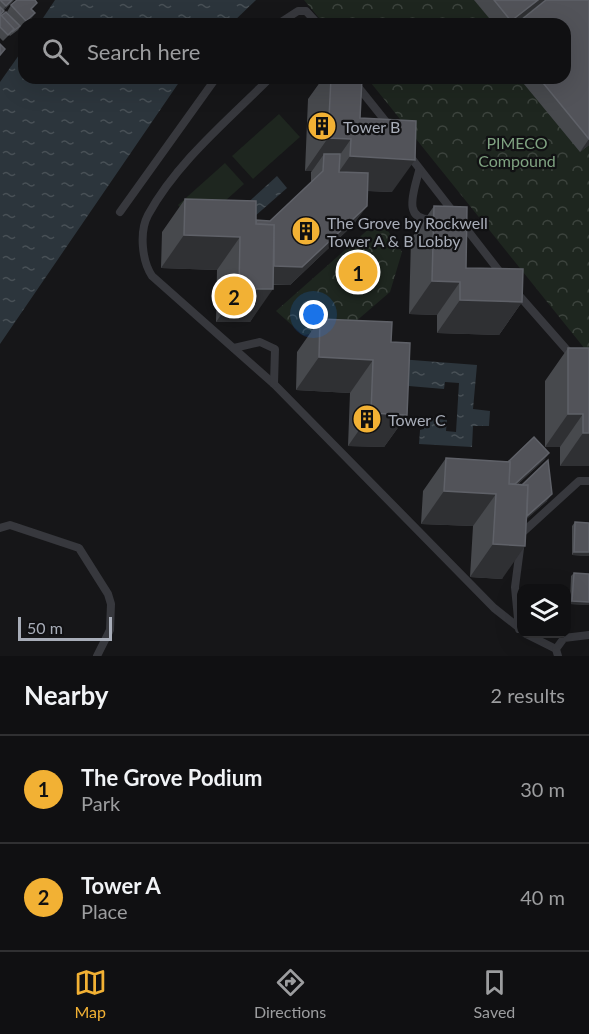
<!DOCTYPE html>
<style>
:root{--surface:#101012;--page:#1e1e20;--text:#f1f3f6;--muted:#9c9d9f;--line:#303032;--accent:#f2b134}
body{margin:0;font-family:Lato,sans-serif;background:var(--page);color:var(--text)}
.controls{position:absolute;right:18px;bottom:18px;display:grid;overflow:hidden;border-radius:12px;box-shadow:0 6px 24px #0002}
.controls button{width:54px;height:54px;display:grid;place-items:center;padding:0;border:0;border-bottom:2px solid var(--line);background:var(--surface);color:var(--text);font:30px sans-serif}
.scale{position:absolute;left:18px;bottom:15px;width:94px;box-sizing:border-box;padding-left:6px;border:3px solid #a8adb8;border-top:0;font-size:16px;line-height:21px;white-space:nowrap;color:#a8adb8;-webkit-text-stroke:4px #111113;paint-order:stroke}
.you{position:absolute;left:314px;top:315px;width:21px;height:21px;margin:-15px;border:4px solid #fff;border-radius:50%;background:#1a73e8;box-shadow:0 0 0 9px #1a73e833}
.badge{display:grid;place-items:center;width:39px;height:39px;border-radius:50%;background:var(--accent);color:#111;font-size:20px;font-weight:700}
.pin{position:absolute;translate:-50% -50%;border:3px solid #fff;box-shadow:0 2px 6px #0006}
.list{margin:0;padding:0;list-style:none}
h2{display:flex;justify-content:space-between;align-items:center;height:78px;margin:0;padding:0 24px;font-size:26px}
h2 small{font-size:20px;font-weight:400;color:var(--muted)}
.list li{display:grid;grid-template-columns:39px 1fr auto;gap:18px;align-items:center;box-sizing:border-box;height:108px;padding:0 24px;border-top:2px solid var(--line)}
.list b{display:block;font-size:22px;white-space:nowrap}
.list p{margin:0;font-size:20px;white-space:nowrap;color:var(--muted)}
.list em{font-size:20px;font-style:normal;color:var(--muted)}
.icon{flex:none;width:33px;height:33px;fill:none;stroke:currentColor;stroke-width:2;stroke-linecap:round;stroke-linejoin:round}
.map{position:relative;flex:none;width:589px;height:656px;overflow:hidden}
.search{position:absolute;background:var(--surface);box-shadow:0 6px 24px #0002;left:18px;right:18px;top:18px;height:66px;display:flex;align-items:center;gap:15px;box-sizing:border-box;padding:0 21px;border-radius:18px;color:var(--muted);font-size:22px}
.sheet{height:294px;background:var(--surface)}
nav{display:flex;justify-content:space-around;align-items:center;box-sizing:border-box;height:84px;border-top:2px solid var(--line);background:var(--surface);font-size:16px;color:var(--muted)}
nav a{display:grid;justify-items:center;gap:3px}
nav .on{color:var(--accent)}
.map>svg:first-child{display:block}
</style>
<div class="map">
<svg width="589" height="656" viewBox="0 0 589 656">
<defs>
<pattern id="forest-crowns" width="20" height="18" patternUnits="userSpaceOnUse" patternTransform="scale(1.5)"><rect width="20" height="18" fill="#1e261f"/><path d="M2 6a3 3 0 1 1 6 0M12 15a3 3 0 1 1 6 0" fill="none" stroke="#3c433d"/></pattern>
<pattern id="water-ripples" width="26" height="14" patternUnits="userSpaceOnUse" patternTransform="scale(1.5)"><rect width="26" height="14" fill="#2c353c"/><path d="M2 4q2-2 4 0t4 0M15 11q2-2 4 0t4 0" fill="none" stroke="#485056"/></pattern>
</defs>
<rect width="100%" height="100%" fill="#161618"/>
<!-- forest -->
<g fill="url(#forest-crowns)">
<path d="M304,0h285v354l-222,-276h198v-54h-241z"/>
<path d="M380,219l22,33 -12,40 -43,37 -44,6 -27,-24z"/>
</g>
<!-- garden -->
<g fill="#1e261f">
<path d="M279,114l21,23 -47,42 -21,-23z"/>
<path d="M225,163l19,21 -47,42 -19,-21z"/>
</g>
<!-- water -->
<g fill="url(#water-ripples)">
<path d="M55,0h201l-25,24h-192z"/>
<path d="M24,48v30h158l-182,266v-262z"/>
<path d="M277,176l10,12 -34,30 -10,-11z"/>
<path d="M399,359l78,6 -4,44 17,2 -1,15h-16l-1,21 -53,-3 1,-14 4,-1 1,-11 22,2 -1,11 10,1 3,-49 -14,-1 -1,7 -47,-4z"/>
</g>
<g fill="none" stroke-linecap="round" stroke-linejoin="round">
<!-- lane -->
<g stroke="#37383d" stroke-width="8">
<path d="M278,24l20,-13h8l12,13"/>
<path d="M270,78c-42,42 -93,84 -122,137 -9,17 -6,46 4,61l122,108 220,224 28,22"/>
<path d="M351,78l40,50"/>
<path d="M409,155l94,121"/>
<path d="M419,171c-5,20 -18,51 15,48"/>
<path d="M120,212l96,-134"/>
<path d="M516,292l58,66"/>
<path d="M234,348l26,-6 15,7 -1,35"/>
<path d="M0,528l10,-3 69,23 29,46 3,10 -1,26 -13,26"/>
<path d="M519,629l-4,-42 7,-54 57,-52h10"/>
<path d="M526,634l30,15"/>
<path d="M558,656l-2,-7 8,-11 25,-3"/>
</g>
</g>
<!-- wall -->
<g fill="#47494d">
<path d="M0,0h14l-11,11 -2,4 15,7 -9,-10 4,-7 22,5 2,3 -4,6 -5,5h-2v1l-3,3 -1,-1 -2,3 -8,6 -1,-1 -6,6 -3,-3z"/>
<path d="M474,0h71l-31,24h-20z"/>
<path d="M589,0v145l-9,7 -61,-74h46z"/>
<path d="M323,78h39l-2,40 32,74 -25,-1 -13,33 -64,61h-17l-23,37h-34l1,-52 -56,-2 1,-36 23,-33 71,21 14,1 41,-38v-11l1,-1h-7l3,-72z"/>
<path d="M434,206l32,62 56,34 -23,33 -62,-2v-18l-28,-1 2,-75z"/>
<path d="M320,319l71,23 16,73 -23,32 -36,-1 2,-53 -54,-3 1,-38z"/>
<path d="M568,348h21v118h-29v-19h-15v-66z"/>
<path d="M549,453l-5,7 -26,24 29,17 -21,18 -24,60 -32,-2 3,-51 -52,-2 2,-33 23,-33 62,4z"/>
<path d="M575,522l14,1v33l-17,-1v-29z"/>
<path d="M574,573l15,32 -19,-1 1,-28z"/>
</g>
<!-- shaded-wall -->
<g fill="#2f3033">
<path d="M12,0h2l-13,13 5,-7z"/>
<path d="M538,0h7l-31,24h-5l2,-3z"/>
<path d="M35,13l-4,6 -5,5h-2v1l-3,3 5,-7z"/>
<path d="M328,138l23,1 -23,33 -4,-18 -12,17h-7z"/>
<path d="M589,139v6l-9,7z"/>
<path d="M350,156l65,4 -23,32 -65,-3z"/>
<path d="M367,206l-13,18 -64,61 -33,-1 13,-18z"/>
<path d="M184,235l56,2 -23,33 -56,-2z"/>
<path d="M432,281l28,1 -23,33 -28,-1z"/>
<path d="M239,289h34l-23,33h-34z"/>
<path d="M460,300l62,2 -23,33 -62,-2z"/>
<path d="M319,357l54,3 -23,33 -54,-3z"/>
<path d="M371,413l36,2 -23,32 -36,-1z"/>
<path d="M568,414h15l-23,33h-15z"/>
<path d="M583,433h6v33h-29z"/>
<path d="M549,453l-5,7 -44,41 5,-7z"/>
<path d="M444,491l52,3 -23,32 -52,-2z"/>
<path d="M552,494l-5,7 -28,25 4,-7z"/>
<path d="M493,544l32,2 -23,33 -32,-2z"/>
<path d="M574,552h15v4l-17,-1z"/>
<path d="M572,601l17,1v3l-19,-1z"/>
</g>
<!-- building -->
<g fill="#525359" stroke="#5f6168" stroke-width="1.5">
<path d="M0,0h12l-6,6z"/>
<path d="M17,0h18l2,3 -6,6 4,4 -9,8 -15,-16z"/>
<path d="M494,0h44l-27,21z"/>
<path d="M546,0h43v139l-50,-61h26v-54h-49z"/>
<path d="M0,7l4,4 -4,4z"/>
<path d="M6,12l14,14 -8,6 2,-3 -13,-13z"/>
<path d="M0,14l14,15 -6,6 -8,-8z"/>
<path d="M0,44l5,5 -5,6z"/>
<path d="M331,78h31l-2,40 56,3 -1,39 -65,-4 1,-17 -23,-1z"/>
<path d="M324,154h16l-1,18 29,1 -1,33 -65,61 -28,-1v-41l-18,-1v-4l14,1 53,-50z"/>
<path d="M185,199l71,2v23l18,1 -1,64h-34l1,-52 -56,-2z"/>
<path d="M434,206l33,1 -1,61 57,1 -1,33 -62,-2v-18l-28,-1z"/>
<path d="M320,319l72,3 -1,20 19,1 -3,72 -36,-2 2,-53 -54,-3z"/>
<path d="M568,348h21v85h-6v-19h-15z"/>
<path d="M534,437l15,16 -34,31h-6l1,-22h-2z"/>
<path d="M446,458l64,4 -1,22 19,1 -3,61 -32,-2 3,-50 -52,-3z"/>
<path d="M548,460l4,34 -25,22 1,-31h-6z"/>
<path d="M575,522l14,1v29h-15z"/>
<path d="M574,573l15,1v28l-17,-1z"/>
</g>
<!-- icons -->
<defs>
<g id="building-disc" transform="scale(1.5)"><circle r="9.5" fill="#f2b134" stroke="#111113"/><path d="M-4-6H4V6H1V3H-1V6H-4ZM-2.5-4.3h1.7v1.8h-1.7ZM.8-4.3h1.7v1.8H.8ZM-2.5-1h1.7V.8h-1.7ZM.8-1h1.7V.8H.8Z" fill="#111"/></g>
</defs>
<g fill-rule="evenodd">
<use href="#building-disc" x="322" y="126"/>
<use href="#building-disc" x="306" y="231"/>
<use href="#building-disc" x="367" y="419"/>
</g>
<g text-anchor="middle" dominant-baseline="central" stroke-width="4.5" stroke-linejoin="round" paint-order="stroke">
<!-- poi labels -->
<g font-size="16" fill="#a8adb8" stroke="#111113" text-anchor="start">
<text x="343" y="126">Tower B</text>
<text x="327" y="222">The Grove by Rockwell<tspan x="327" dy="18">Tower A &amp; B Lobby</tspan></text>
<text x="388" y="419">Tower C</text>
</g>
<!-- park labels -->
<g font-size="16" fill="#7fa381" stroke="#111113">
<text x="517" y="142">PIMECO<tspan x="517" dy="18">Compound</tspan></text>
</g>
</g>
</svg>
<div class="controls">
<button><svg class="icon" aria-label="layers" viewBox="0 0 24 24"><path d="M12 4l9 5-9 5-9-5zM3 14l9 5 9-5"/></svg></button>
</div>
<div class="scale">50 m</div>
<div class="you"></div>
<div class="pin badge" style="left:358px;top:272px">1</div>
<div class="pin badge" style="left:234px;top:296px">2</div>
<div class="search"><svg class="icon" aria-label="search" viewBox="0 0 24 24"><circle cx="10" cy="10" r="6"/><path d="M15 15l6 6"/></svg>Search here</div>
</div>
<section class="sheet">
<h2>Nearby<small>2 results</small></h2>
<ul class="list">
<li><span class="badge">1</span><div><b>The Grove Podium</b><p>Park</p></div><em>30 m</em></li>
<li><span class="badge">2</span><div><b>Tower A</b><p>Place</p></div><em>40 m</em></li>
</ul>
</section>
<nav>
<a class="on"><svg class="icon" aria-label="map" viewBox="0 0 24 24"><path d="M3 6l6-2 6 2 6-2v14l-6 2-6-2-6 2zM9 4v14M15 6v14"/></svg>Map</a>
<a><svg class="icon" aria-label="directions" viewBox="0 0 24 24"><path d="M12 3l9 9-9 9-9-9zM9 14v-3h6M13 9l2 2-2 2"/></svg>Directions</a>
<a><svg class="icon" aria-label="saved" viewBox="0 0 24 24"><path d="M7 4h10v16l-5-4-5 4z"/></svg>Saved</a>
</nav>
